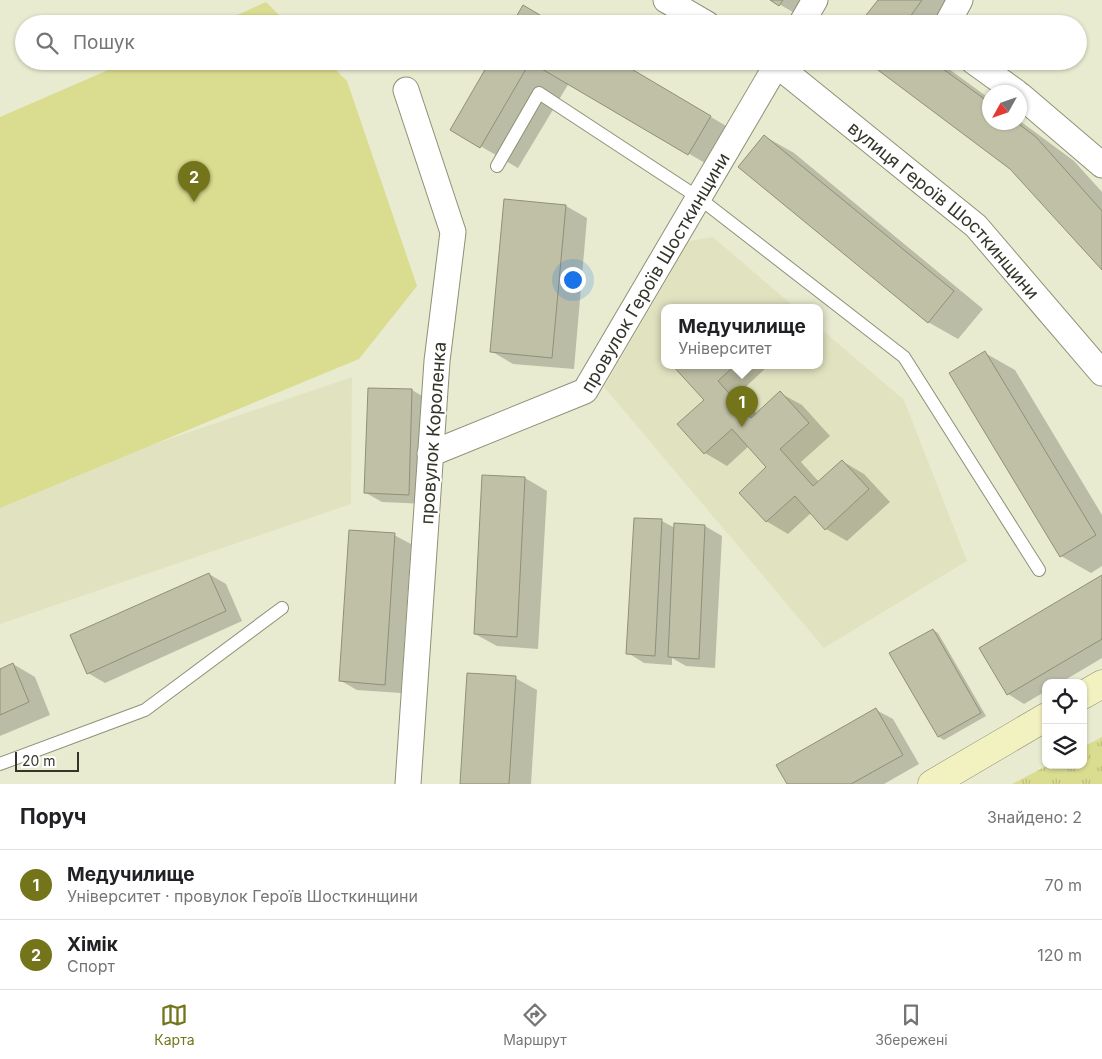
<!DOCTYPE html>
<html lang="uk">
<meta charset="utf-8">
<style>
:root{--surface:#fff;--page:#f2f2f2;--text:#202124;--muted:#757577;--line:#e0e0e0;--accent:#74751b}
body{margin:0;font-family:Inter,sans-serif;background:var(--page);color:var(--text)}
.controls{position:absolute;right:15px;bottom:15px;display:grid;overflow:hidden;border-radius:10px;box-shadow:0 1px 4px #0004}
.controls button{width:45px;height:45px;display:grid;place-items:center;padding:0;border:0;border-bottom:1px solid var(--line);background:var(--surface);color:var(--text);font:25px sans-serif}
.compass{position:absolute;left:982px;top:85px;width:45px;height:45px;border-radius:50%;background:var(--surface);box-shadow:0 1px 4px #0004;rotate:230deg}
.scale{position:absolute;left:15px;bottom:12px;width:64px;box-sizing:border-box;padding-left:5px;border:2px solid #34352a;border-top:0;font-size:14px;line-height:18px;white-space:nowrap;color:#34352a;-webkit-text-stroke:4px #fff;paint-order:stroke}
.you{position:absolute;left:572px;top:279px;width:18px;height:18px;margin:-12px;border:4px solid #fff;border-radius:50%;background:#1a73e8;box-shadow:0 0 0 8px #1a73e833}
.badge{display:grid;place-items:center;width:32px;height:32px;border-radius:50%;background:var(--accent);color:#fff;font-size:16px;font-weight:700}
.pin{position:absolute;translate:-50% -41px;filter:drop-shadow(0 1px 2px #0008)}
.pin::after{content:'';position:absolute;top:26px;width:18px;height:15px;background:inherit;clip-path:polygon(0 0,100% 0,50% 100%)}
.popup{position:absolute;left:661px;top:304px;width:162px;height:65px;box-sizing:border-box;display:grid;place-content:center;border-radius:10px;background:var(--surface);filter:drop-shadow(0 1px 4px #0005);font-size:16px;white-space:nowrap;color:var(--muted)}
.popup b{font-size:19px;color:var(--text)}
.popup::after{content:'';position:absolute;left:50%;top:100%;margin-left:-10px;border:10px solid transparent;border-top-color:var(--surface)}
.list{margin:0;padding:0;list-style:none}
h2{display:flex;justify-content:space-between;align-items:center;height:65px;margin:0;padding:0 20px;font-size:21px}
h2 small{font-size:16px;font-weight:400;color:var(--muted)}
.list li{display:grid;grid-template-columns:32px 1fr auto;gap:15px;align-items:center;box-sizing:border-box;height:70px;padding:0 20px;border-top:1px solid var(--line)}
.list b{display:block;font-size:19px;white-space:nowrap}
.list p{margin:0;font-size:16px;white-space:nowrap;color:var(--muted)}
.list em{font-size:16px;font-style:normal;color:var(--muted)}
.icon{flex:none;width:28px;height:28px;fill:none;stroke:currentColor;stroke-width:2;stroke-linecap:round;stroke-linejoin:round}
.map{position:relative;flex:none;width:1102px;height:784px;overflow:hidden}
.search{position:absolute;background:var(--surface);box-shadow:0 1px 4px #0004;left:15px;right:15px;top:15px;height:55px;display:flex;align-items:center;gap:12px;box-sizing:border-box;padding:0 18px;border-radius:28px;color:var(--muted);font-size:19px}
.sheet{height:205px;background:var(--surface)}
nav{display:flex;justify-content:space-around;align-items:center;box-sizing:border-box;height:70px;border-top:1px solid var(--line);background:var(--surface);font-size:14px;color:var(--muted)}
nav a{display:grid;justify-items:center;gap:2px}
nav .on{color:var(--accent)}
.map>svg:first-child{display:block}
</style>
<div class="map">
<svg width="1102" height="784" viewBox="0 0 1102 784">
<defs>
<pattern id="grass-tufts" width="24" height="20" patternUnits="userSpaceOnUse" patternTransform="scale(1.25)"><rect width="24" height="20" fill="#dadc8f"/><path d="M3 7l-1-3M5 7V3M7 7l1-3M15 17l-1-3M17 17v-4M19 17l1-3" fill="none" stroke="#bcbd7c"/></pattern>
</defs>
<rect width="100%" height="100%" fill="#e9ebd0"/>
<!-- built -->
<g fill="#e1e3c0">
<path d="M713,237l83,71h-132v58h156v-38l84,72 63,161 -143,87 -220,-261 85,-146z"/>
<path d="M352,377l-1,127 -351,120v-128z"/>
</g>
<!-- grass -->
<path fill="url(#grass-tufts)" d="M1102,737v47h-90l36,-19h35v-18z"/>
<!-- pitch -->
<g fill="#dadc8f">
<path d="M266,2l22,22h-71z"/>
<path d="M129,61h198l20,20 70,205 -58,73 -359,149v-391z"/>
</g>
<!-- shadow -->
<g fill="#0003">
<path d="M772,0h52l-14,22z"/>
<path d="M879,0h81l-1,24h-98z"/>
<path d="M492,61h125l131,78 -21,37 -158,-93 -51,85 -67,-39z"/>
<path d="M880,61h58l52,38v23h30v-1l54,40 28,31v76l-91,-100z"/>
<path d="M764,136l30,17 189,156 -25,30 -30,-17z"/>
<path d="M566,206l21,12 -13,151 -61,-5 -22,-13z"/>
<path d="M985,353l30,17 87,145v51l-11,7 -30,-17z"/>
<path d="M675,366h91l1,1 -29,27 19,20 23,-21 22,12 28,31 -29,26 18,20 23,-21 22,13 26,28 -43,39 -21,-12 -15,-16 -23,21 -22,-13 2,-53 -19,-22 -22,20 -22,-13 -27,-29 28,-24z"/>
<path d="M412,390l17,10 -3,104 -44,-2 -16,-9z"/>
<path d="M525,478l22,13 -9,158 -41,-3 -22,-12z"/>
<path d="M635,519l27,2 13,7 30,-2 17,10 -7,132 -29,-2 -14,-8v7l-28,-2 -16,-10z"/>
<path d="M394,535l17,9 -10,149 -44,-3 -16,-9z"/>
<path d="M209,574l17,10 16,37 -137,62 -17,-10z"/>
<path d="M1102,577v81l-42,25h-14v8l-22,13 -16,-10z"/>
<path d="M933,630l5,3 48,83 -42,24 -5,-3z"/>
<path d="M13,664l22,13 15,38 -50,21v-66z"/>
<path d="M515,678l22,12 -6,94h-70z"/>
<path d="M876,710l17,9 26,45 -35,20h-96z"/>
</g>
<!-- building -->
<g fill="#bfc0a6" stroke="#8f9077">
<path d="M770,0h13l-4,6z"/>
<path d="M878,0h44l-17,24h-46z"/>
<path d="M523,5l32,19h-43z"/>
<path d="M490,61h128l93,55 -23,39 -158,-93 -50,86 -30,-18z"/>
<path d="M879,61h53l58,42v19h26l20,15 66,74v59l-92,-101 -136,-102z"/>
<path d="M764,135l190,156 -26,32 -190,-156z"/>
<path d="M504,199l62,6 -14,153 -62,-6z"/>
<path d="M985,351l111,184 -36,22 -111,-184z"/>
<path d="M673,366h61l-16,15 33,37 29,-27 29,32 -29,26 33,37 29,-26 27,29 -44,41 -30,-34 -29,26 -27,-29 27,-26 -34,-38 -28,25 -27,-30 27,-24z"/>
<path d="M368,388l44,1 -3,106 -45,-2z"/>
<path d="M482,475l43,2 -8,160 -43,-3z"/>
<path d="M634,518l28,1 -7,137 -29,-2z"/>
<path d="M674,523l31,2 -6,134 -31,-2z"/>
<path d="M349,530l46,3 -10,152 -46,-4z"/>
<path d="M209,573l17,38 -139,63 -17,-39z"/>
<path d="M1102,575v64l-95,56 -28,-47z"/>
<path d="M933,629l48,84 -43,24 -49,-84z"/>
<path d="M13,663l16,39 -29,13v-46z"/>
<path d="M467,673l49,3 -7,108h-49z"/>
<path d="M876,708l27,47 -52,29h-64l-11,-19z"/>
</g>
<g fill="none" stroke-linecap="round" stroke-linejoin="round">
<!-- service casing -->
<g stroke="#8e9077" stroke-width="14">
<g id="service">
<path d="M497,166l42,-73 160,105 205,159 135,213"/>
<path d="M0,764l145,-54 137,-102"/>
</g>
</g>
<!-- minor casing -->
<g stroke="#8e9077" stroke-width="27">
<g id="minor">
<path d="M666,0l41,24"/>
<path d="M801,24l14,-24"/>
<path d="M947,24l13,-24"/>
<path id="s1" d="M772,61l204,165 126,147"/>
<path d="M973,61l43,31"/>
<path d="M406,90l47,142 -16,129 -29,423"/>
<path d="M1020,95l82,70"/>
<path id="s2" d="M430,454l155,-63 194,-330"/>
</g>
</g>
<!-- secondary casing -->
<g stroke="#8e9077" stroke-width="29">
<g id="secondary">
<path d="M1083,695l19,-11"/>
<path d="M932,784l114,-67"/>
</g>
</g>
<!-- service -->
<use href="#service" stroke="#fff" stroke-width="12"/>
<!-- minor -->
<use href="#minor" stroke="#fff" stroke-width="25"/>
<!-- secondary -->
<use href="#secondary" stroke="#f2f2c0" stroke-width="28"/>
</g>
<g text-anchor="middle" dominant-baseline="central" stroke-width="4" stroke-linejoin="round" paint-order="stroke">
<!-- street labels -->
<g font-size="18" fill="#34352a" stroke="#fff">
<text stroke="none"><textPath href="#s1" startOffset="228">вулиця Героїв Шосткинщини</textPath></text>
<text stroke="none"><textPath href="#s2" startOffset="305">провулок Героїв Шосткинщини</textPath></text>
<text transform="translate(433 433) rotate(-86)">провулок Короленка</text>
</g>
</g>
</svg>
<div class="controls">
<button><svg class="icon" aria-label="locate" viewBox="0 0 24 24"><circle cx="12" cy="12" r="6"/><path d="M12 2v4M12 18v4M2 12h4M18 12h4"/></svg></button>
<button><svg class="icon" aria-label="layers" viewBox="0 0 24 24"><path d="M12 4l9 5-9 5-9-5zM3 14l9 5 9-5"/></svg></button>
</div>
<svg class="compass" viewBox="-18 -18 36 36"><path d="M0-13l5 13h-10z" fill="#e53935"/><path d="M0 13l5-13h-10z" fill="#757577"/></svg>
<div class="scale">20 m</div>
<div class="you"></div>
<div class="pin badge" style="left:742px;top:427px">1</div>
<div class="popup"><b>Медучилище</b>Університет</div>
<div class="pin badge" style="left:194px;top:202px">2</div>
<div class="search"><svg class="icon" aria-label="search" viewBox="0 0 24 24"><circle cx="10" cy="10" r="6"/><path d="M15 15l6 6"/></svg>Пошук</div>
</div>
<section class="sheet">
<h2>Поруч<small>Знайдено: 2</small></h2>
<ul class="list">
<li><span class="badge">1</span><div><b>Медучилище</b><p>Університет · провулок Героїв Шосткинщини</p></div><em>70 m</em></li>
<li><span class="badge">2</span><div><b>Хімік</b><p>Спорт</p></div><em>120 m</em></li>
</ul>
</section>
<nav>
<a class="on"><svg class="icon" aria-label="map" viewBox="0 0 24 24"><path d="M3 6l6-2 6 2 6-2v14l-6 2-6-2-6 2zM9 4v14M15 6v14"/></svg>Карта</a>
<a><svg class="icon" aria-label="directions" viewBox="0 0 24 24"><path d="M12 3l9 9-9 9-9-9zM9 14v-3h6M13 9l2 2-2 2"/></svg>Маршрут</a>
<a><svg class="icon" aria-label="saved" viewBox="0 0 24 24"><path d="M7 4h10v16l-5-4-5 4z"/></svg>Збережені</a>
</nav>
